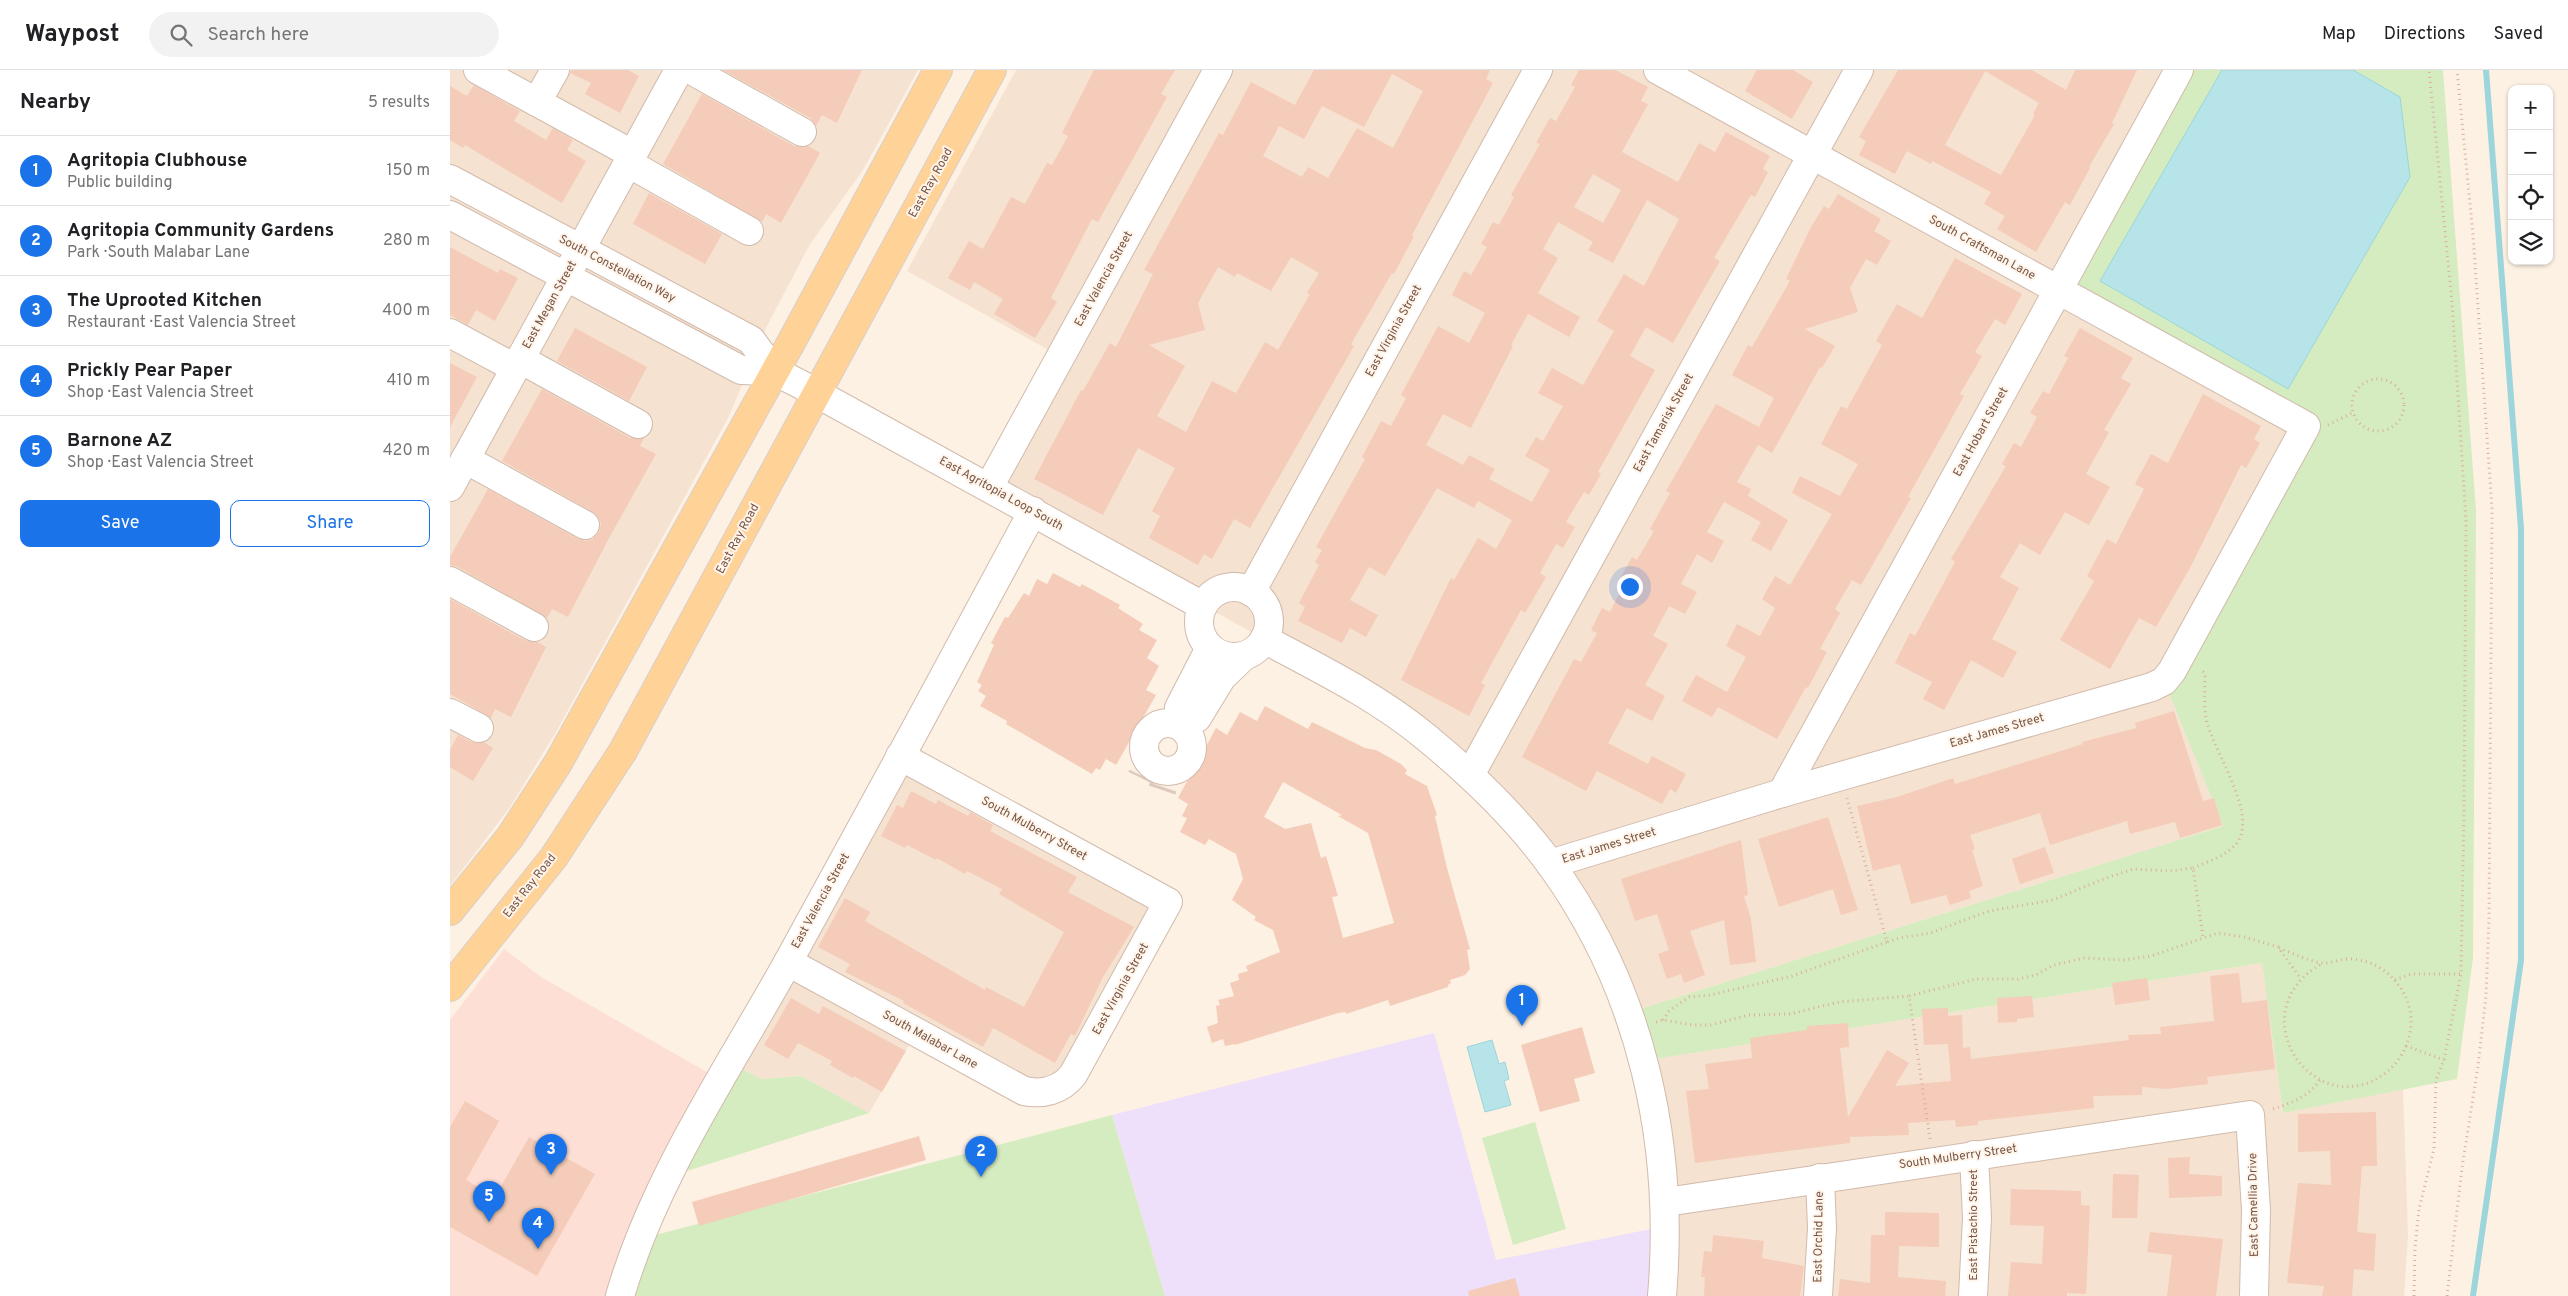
<!DOCTYPE html>
<meta charset="utf-8">
<style>
:root{--surface:#fff;--page:#f2f2f2;--text:#202124;--muted:#757577;--line:#e0e0e0;--accent:#1a73e8}
body{margin:0;font-family:Overpass,sans-serif;background:var(--page);color:var(--text)}
.controls{position:absolute;right:15px;top:15px;display:grid;overflow:hidden;border-radius:10px;box-shadow:0 1px 4px #0004}
.controls button{width:45px;height:45px;display:grid;place-items:center;padding:0;border:0;border-bottom:1px solid var(--line);background:var(--surface);color:var(--text);font:25px sans-serif}
.you{position:absolute;left:1179px;top:516px;width:18px;height:18px;margin:-12px;border:4px solid #fff;border-radius:50%;background:#1a73e8;box-shadow:0 0 0 8px #1a73e833}
.badge{display:grid;place-items:center;width:32px;height:32px;border-radius:50%;background:var(--accent);color:#fff;font-size:16px;font-weight:700}
.pin{position:absolute;translate:-50% -41px;filter:drop-shadow(0 1px 2px #0008)}
.pin::after{content:'';position:absolute;top:26px;width:18px;height:15px;background:inherit;clip-path:polygon(0 0,100% 0,50% 100%)}
.list{margin:0;padding:0;list-style:none}
h2{display:flex;justify-content:space-between;align-items:center;height:65px;margin:0;padding:0 20px;font-size:21px}
h2 small{font-size:16px;font-weight:400;color:var(--muted)}
.list li{display:grid;grid-template-columns:32px 1fr auto;gap:15px;align-items:center;box-sizing:border-box;height:70px;padding:0 20px;border-top:1px solid var(--line)}
.list b{display:block;font-size:19px;white-space:nowrap}
.list p{margin:0;font-size:16px;white-space:nowrap;color:var(--muted)}
.list em{font-size:16px;font-style:normal;color:var(--muted)}
.actions{display:flex;gap:10px;padding:15px 20px}
.actions a{flex:1;padding:11px 0;border:1px solid var(--accent);border-radius:10px;text-align:center;font-size:18px;color:var(--accent)}
.actions .main{background:var(--accent);color:#fff}
.icon{flex:none;width:28px;height:28px;fill:none;stroke:currentColor;stroke-width:2;stroke-linecap:round;stroke-linejoin:round}
.map{position:relative;flex:none;width:2118px;height:1226px;overflow:hidden}
header{display:flex;align-items:center;gap:30px;box-sizing:border-box;height:70px;padding:0 25px;background:var(--surface);border-bottom:1px solid var(--line)}
header strong{font-size:24px}
nav{display:flex;gap:28px;margin-inline-start:auto;font-size:18px}
.search{width:350px;height:45px;background:var(--page);display:flex;align-items:center;gap:12px;box-sizing:border-box;padding:0 18px;border-radius:28px;color:var(--muted);font-size:19px}
main{display:flex}
aside{flex:1;background:var(--surface)}
.map>svg:first-child{display:block}
</style>
<header>
<strong>Waypost</strong>
<div class="search"><svg class="icon" aria-label="search" viewBox="0 0 24 24"><circle cx="10" cy="10" r="6"/><path d="M15 15l6 6"/></svg>Search here</div>
<nav><a>Map</a><a>Directions</a><a>Saved</a></nav>
</header>
<main>
<aside>
<h2>Nearby<small>5 results</small></h2>
<ul class="list">
<li><span class="badge">1</span><div><b>Agritopia Clubhouse</b><p>Public building</p></div><em>150 m</em></li>
<li><span class="badge">2</span><div><b>Agritopia Community Gardens</b><p>Park · South Malabar Lane</p></div><em>280 m</em></li>
<li><span class="badge">3</span><div><b>The Uprooted Kitchen</b><p>Restaurant · East Valencia Street</p></div><em>400 m</em></li>
<li><span class="badge">4</span><div><b>Prickly Pear Paper</b><p>Shop · East Valencia Street</p></div><em>410 m</em></li>
<li><span class="badge">5</span><div><b>Barnone AZ</b><p>Shop · East Valencia Street</p></div><em>420 m</em></li>
</ul>
<div class="actions"><a class="main">Save</a><a>Share</a></div>
</aside>
<div class="map">
<svg width="2118" height="1226" viewBox="0 0 2118 1226">
<rect width="100%" height="100%" fill="#fdf1e3"/>
<!-- residential -->
<g fill="#f6e2d1">
<path d="M0,0h468l-55,100 -53,74 -44,84 -37,88 -173,316 -46,75 -60,79z"/>
<path d="M566,0h1163l127,356 -142,255 59,145 -596,187 -19,-48 -138,-190 -206,-136 -275,-152 72,-130 -154,-86z"/>
<path d="M450,686l268,146 -95,173 -36,19 -121,-61 -47,80 -68,-37 -40,3 -30,-16z"/>
<path d="M1812,893l21,150 120,-24 5,147 -4,60h-742l-20,-235z"/>
</g>
<!-- commercial -->
<path fill="#fedfd6" d="M54,879l37,28 171,98 -100,221h-162v-276z"/>
<!-- education -->
<path fill="#eedffa" d="M984,963l62,227 170,-34 -4,70h-497l-53,-181z"/>
<!-- green -->
<g fill="#d5ecc0">
<path d="M1729,0h264l33,441 -3,447 -16,121 -174,34 -21,-150 -620,98 -15,-48 596,-187 -59,-145 142,-255 -248,-135z"/>
<path d="M281,993l30,16 40,-3 68,37 -201,64z"/>
<path d="M662,1045l53,181h-545l20,-57z"/>
<path d="M1085,1052l31,107 -53,16 -31,-107z"/>
</g>
<!-- water -->
<g fill="#b6e4e8" stroke="#9cd5db">
<path d="M1772,0h131l47,27 10,80 -122,212 -188,-108z"/>
<path d="M1042,970l7,24 6,-2 4,17 -5,2 7,24 -26,7 -18,-65z"/>
</g>
<g fill="none" stroke-linecap="round" stroke-linejoin="round">
<!-- stream -->
<path stroke="#9cd5db" stroke-width="6" d="M2023,1226l48,-336v-431l-35,-459"/>
</g>
<!-- building -->
<g fill="#f4ccb9" fill-rule="evenodd">
<path d="M121,0h57l11,6 -19,37 -35,-19 6,-11 -21,-10z"/>
<path d="M273,0h139l-25,53 -15,-8 -6,11 -6,-8z"/>
<path d="M644,0h81l-14,24 6,3 -69,125 -6,-3 -41,79 6,4 -22,36 -41,-24 9,-15 -29,-17 -4,8 -22,-12 21,-37 14,8 28,-52 14,7 22,-41 5,2 16,-29 -6,-3z"/>
<path d="M864,0h176l-4,9 7,4 -81,152 2,1 -20,38 -2,-1 -41,71 3,2 -104,182 -16,-9 -22,40 -8,-5 -6,11 -49,-27 11,-22 -8,-5 23,-43 -37,-20 -35,67 -69,-36 47,-89 2,1 27,-48 6,4 37,-73 -9,-4 75,-137 4,2 28,-53 44,23zM942,4l31,17 -30,57 -36,-20 -29,50 -20,-11 -6,10 -39,-21 16,-30 25,13 18,-33 42,21zM841,187l28,16 -12,20 3,1 -32,56 -13,-8 -29,51 -24,-12 -26,51 -29,-16 28,-50 -36,-21 56,-15 -7,-27 20,-36 17,10 2,-4 34,18z"/>
<path d="M1129,0h36l33,17 -7,14 7,3 -26,48 56,30 21,-39 16,9 11,-20 44,24 -7,13 5,3 -13,25 -4,-2 -37,63 6,3 -47,82 -27,-16 -16,29 25,14 -57,102 3,2 -12,21 -5,-3 -18,30 9,5 -12,21 -7,-4 -16,29 6,4 -21,36 -4,-3 -40,73 4,2 -16,31 -68,-36 50,-102 3,2 24,-42 18,11 16,-29 -34,-19 -4,7 -37,-20 -52,88 -16,-9 -19,33 28,15 -12,22 -16,-9 -8,15 -44,-22 7,-14 -6,-4 20,-38 -4,-3 7,-12 -6,-3 49,-88 -3,-2 19,-36 10,5 15,-28 -5,-3 37,-69 31,17 16,-30 -33,-18 12,-24 7,4 16,-28 -6,-3 12,-22 6,3 15,-28 -3,-2 29,-51 -4,-1 14,-25 6,3 19,-34 -4,-2zM1143,104l28,16 -18,33 -29,-16zM1197,130l32,19 -35,67 -20,-12 -27,47 17,10 -31,54 -31,-17 -14,25 25,13 -20,35 -7,-4 -11,19 25,14 -18,32 -43,-23 6,-10 -26,-14 -6,10 -37,-20 17,-31 28,14 42,-82 -2,-1 17,-31 41,23 11,-20 -42,-24 20,-35 -15,-9 15,-27 35,20 -5,8 25,13z"/>
<path d="M1307,0h36l20,12 -21,37 -47,-28z"/>
<path d="M1448,0h134l34,20 9,-20h62l-25,53 2,1 -25,43 1,1 -20,37 -5,-3 -29,50 -39,-23 8,-13 -21,-12 7,-12 -59,-31 -1,3 -24,-13 -12,23 -36,-19 7,-14 -7,-4zM1535,1l54,32 -6,11 2,1 -34,60 -56,-30z"/>
<path d="M24,15l46,26 -6,10 32,19 7,-12 20,12 -6,10 19,11 -24,42 -97,-58 -2,3 -13,-8v-54l17,10z"/>
<path d="M252,24l92,52h14l12,7 -39,70 -15,-9 -4,8 -99,-58z"/>
<path d="M199,123l73,41 -17,30 -72,-40z"/>
<path d="M1388,124l43,25 -7,12 17,10 -14,24 -11,-6 -16,29 8,24 -53,17 30,17 -13,22 -2,-1 -48,86 -14,-8 -21,37 14,7 -3,7 40,24 -17,31 -20,-11 10,-18 -37,-20 -17,30 17,9 -12,22 -15,-9 -16,30 16,8 -12,22 -16,-8 -16,30 15,8 -23,41 20,11 -13,25 -25,-13 -19,35 40,21 4,-8 34,18 -10,19 -6,-4 -8,15 -65,-33 -11,20 -64,-34 52,-98 7,3 16,-29 -6,-3 11,-22 8,4 14,-28 -5,-3 13,-24 5,3 17,-29 -4,-2 20,-36 -4,-2 50,-87 43,23 15,-29 -42,-23 16,-30 4,2 38,-66 -4,-2 25,-52 13,-21 5,3z"/>
<path d="M0,177l48,26 2,-4 18,9 -23,43 -19,-11 -8,15 -18,-10z"/>
<path d="M1505,188l67,36 -17,31 -10,-6 -20,33 7,4 -22,38 4,2 -56,101 3,1 -50,87 -9,-5 -17,29 5,4 -20,36 7,3 -19,36 -2,-1 -29,52 -59,-32 -6,10 -30,-16 14,-26 31,17 19,-35 -20,-11 11,-22 23,12 15,-28 -13,-9 13,-23 15,9 42,-71 -40,-21 8,-17 40,20 18,-32 -37,-20 20,-38 6,3 35,-64 -6,-4 21,-37 25,14z"/>
<path d="M125,258l72,39 -18,34 -72,-40z"/>
<path d="M1630,258l53,30 -12,20 10,6 -27,46 5,2 -23,42 24,13 -21,38 -24,-13 -25,43 -20,-12 -20,34 19,11 -27,51 25,13 -14,26 -32,-18 -27,50 -21,-11 9,-17 -37,-19 15,-30 5,3 40,-74 -4,-3 55,-93 -4,-2 12,-21 7,4 16,-30 -7,-4 13,-22 6,3 19,-36 -4,-2z"/>
<path d="M0,293l27,14 -27,50z"/>
<path d="M92,319l88,49h14l-4,8 16,8 -47,84 -41,79 -16,-8 -5,9 -89,-51 -8,-2v-8l38,-68 90,50 8,2 7,-2 6,-7 2,-8 -3,-7 -5,-5 -91,-51z"/>
<path d="M1753,324l58,32 -7,13 6,4 -14,25 -5,-3 -51,103 -34,59 -17,-9 -29,51 -50,-29 34,-59 -7,-5 20,-37 9,5 28,-55 -9,-5 16,-30 17,9z"/>
<path d="M603,503l27,14 2,-3 38,21 -2,3 25,16 -4,6 18,10 -10,18 12,8 -13,24 10,5 -40,70 -10,-6 -6,11 -4,-2 -4,6 -86,-50 1,-3 -27,-15 6,-10 -8,-5 4,-6 -5,-3 17,-37 -3,-2 14,-26 3,1 16,-25 5,3 8,-17 10,5z"/>
<path d="M0,529l76,42 11,1 9,5 -35,70 -16,-8 -4,9 -41,-24z"/>
<path d="M815,636l43,23 4,-7 53,26 11,2 25,14 6,6 -2,4 22,12 10,29 -2,1 12,52 23,81 -3,1 3,19 -5,6 -15,5 1,3 -3,2v2l-58,19 -2,-6 -42,14v-2l-8,1 -103,32v-1l-10,2 -2,-7 -11,4 -5,-16 11,-4 -2,-17 4,-1 -2,-5 16,-4 -4,-13 9,-3 -1,-6 10,-3 -2,-5 34,-14 -7,-22 -19,-10 2,-3 -24,-17 11,-21 -7,-25 -27,-15 -4,6 -25,-13 7,-14 -5,-2 6,-12 -10,-6 38,-70 11,7 13,-23 17,9zM833,712l59,33 -4,1 30,17 26,90 -51,15 -11,-41 6,-1 -12,-40 -5,2 -10,-35 -26,6 -21,-12z"/>
<path d="M1724,641l29,90 11,-3 8,27 -42,13 -5,-16 -45,12 -3,-13 -77,24 -10,-32 -70,22 5,14 -3,1 11,36 -14,5 2,7 -21,7 -4,-10 -35,9 -11,-40 -27,7 -16,-65 40,-9 56,-19 2,6 128,-40 -1,-2 54,-14 -1,-5z"/>
<path d="M8,665l14,7h12l9,6 -20,33 -23,-14v-17z"/>
<path d="M461,721l25,13 2,-4 30,16 2,-4 23,13 -3,6 87,46 -9,15 66,35 -31,50 -28,59 -4,-2 -16,29 -62,-35 -10,19 -80,-44 1,-2 -59,-29 5,-8 -32,-17 27,-49 25,14 -5,9 120,69 1,-3 38,20 40,-75 -65,-38 3,-5 -35,-18 -2,3 -28,-16 -1,2 -29,-15 -2,3 -24,-12 16,-31 6,3z"/>
<path d="M1378,747l30,93 -17,5 -8,-26 -54,18 -21,-68z"/>
<path d="M1291,770l7,55 -4,1 7,23 5,43 -26,3 -6,-45 -34,11 15,44 -21,8 -3,-9 -14,5 -9,-25 11,-4 -12,-36 -22,7 -14,-42z"/>
<path d="M1595,777l9,26 -34,11 -8,-25z"/>
<path d="M1789,903l3,30 25,-3 8,69 -68,8 1,7 -42,5 -24,-2v8l-49,1 1,12 -116,13v4l-22,2 -1,-7 -47,3 1,12 -59,2v6l-155,20 -9,-72 23,-2 -4,-25 47,-6 -2,-20 57,-8v-4l41,-3 1,24 -9,1 8,69 39,-67 22,13 -14,23 56,-5 -3,-37 -24,1 -2,-36 26,-1v8l14,-1 1,33 7,-1 1,12 158,-19 -1,-5 33,-1 -1,-7 54,-6 -4,-45z"/>
<path d="M1697,908l3,22 -35,5 -3,-22z"/>
<path d="M1582,926l2,21 -17,2v3l-19,1 -1,-25z"/>
<path d="M341,928l28,16 4,-8 83,45 -24,41 -28,-16 -1,2 -23,-13 2,-4 -34,-18 -10,16 -24,-14z"/>
<path d="M1132,957l13,46 -21,6 6,22 -40,11 -19,-67z"/>
<path d="M15,1031l34,20 -33,59 29,17 34,-60 66,37 -58,102 -87,-49v-100z"/>
<path d="M1926,1042l1,54h-15l-5,66 19,2 -2,37 -20,-2 -2,27h-30l2,-10 -37,-3 11,-100 33,2 -1,-34 -32,1v-38z"/>
<path d="M469,1066l7,24 -227,66 -7,-24z"/>
<path d="M1740,1087l-1,17 33,2v20l-53,2 -1,-40z"/>
<path d="M1663,1104l26,1 -2,43h-25z"/>
<path d="M1561,1119l70,2v14l9,1 -4,88 -19,-1v3h-59l3,-34 31,2 2,-38 -34,-1z"/>
<path d="M1435,1142l54,1v34l-40,-1 -1,31 48,4 -1,15h-107l2,-17 30,4 1,-48h14z"/>
<path d="M1700,1162l73,7 -7,57h-49l5,-41 -25,-3z"/>
<path d="M1263,1165l51,6 -2,17 42,8 -4,30h-96l1,-19h-4l3,-26 8,1z"/>
<path d="M1065,1208l5,18h-51l-1,-5z"/>
</g>
<g fill="none" stroke-linecap="round" stroke-linejoin="round">
<!-- minor-tunnel -->
<g stroke="#dccabc" stroke-width="28" stroke-dasharray="28 14" stroke-linecap="butt">
<path d="M691,708l1,-2"/>
<path d="M712,720l1,-3"/>
</g>
<!-- minor casing -->
<g stroke="#d1baab" stroke-width="30">
<g id="minor">
<path d="M28,0l154,84"/>
<path d="M241,0l111,62"/>
<path d="M87,32l18,-32"/>
<path d="M178,93l121,68"/>
<path d="M0,109l301,161 23,31"/>
<path d="M0,145l291,155 33,1 24,12 405,223"/>
<path d="M0,263l65,35"/>
<path d="M70,289l118,65"/>
<path d="M15,389l120,66"/>
<path d="M0,417l229,-417"/>
<path d="M539,417l229,-417"/>
<path d="M0,511l84,46"/>
<circle cx="784" cy="552" r="35"/>
<path d="M801,522l287,-522"/>
<path d="M814,569c56,30 114,58 163,99 45,37 89,79 124,127 91,126 124,278 111,431"/>
<path d="M729,638l31,-60"/>
<path d="M0,643l29,15"/>
<path d="M747,648l25,-41 22,-21"/>
<circle cx="718" cy="677" r="24"/>
<path d="M1020,705l389,-705"/>
<path d="M1332,723l397,-723"/>
<path d="M1100,794l232,-71 370,-106 12,-6 8,-10 134,-245 -648,-356"/>
<path d="M338,892l236,129c19,4 37,-1 49,-16l95,-173 -268,-146"/>
<path d="M1216,1132l584,-87 6,95 -2,86"/>
<path d="M170,1226c35,-120 108,-226 168,-334 83,-150 164,-300 245,-451"/>
<path d="M1368,1226l4,-68 -2,-50"/>
<path d="M1523,1226l4,-78 -3,-63"/>
</g>
</g>
<!-- major casing -->
<g stroke="#d9cfcb" stroke-width="30">
<g id="major">
<path d="M0,841l60,-74 48,-74 235,-424 145,-269"/>
<path d="M0,917l104,-130 69,-106 369,-681"/>
</g>
</g>
<!-- path -->
<g stroke="#d9af9c" stroke-width="3" stroke-dasharray="1 4" stroke-linecap="butt">
<circle cx="1928" cy="335" r="26"/>
<path d="M1878,355l24,-12"/>
<path d="M1397,728l40,144 12,-4 31,-5 59,-22 64,-11 53,-22 28,-9 36,2 23,-3 10,69"/>
<path d="M1743,798c14,-6 33,-12 43,-24 23,-26 -20,-90 -28,-118 -5,-15 -3,-32 -3,-49l-2,-5 -4,-2"/>
<path d="M1829,878c13,5 29,13 43,15 9,1 20,-5 29,-4 31,1 58,28 60,59 1,20 -8,40 -23,53 -71,58 -154,-59 -65,-108"/>
<path d="M1945,910l16,-6h50"/>
<path d="M1213,950l6,-9 20,-14 21,-2 82,-19 95,-34"/>
<path d="M1206,952l7,-2 30,5h17l39,-10 41,-1 49,-12 70,-6"/>
<path d="M1956,976l38,14"/>
<path d="M1823,1039c19,-6 35,-12 47,-29"/>
<path d="M1480,1069l-21,-143 67,-17h42l18,-4 18,-10 30,-7 39,2 28,-4 67,-23 27,4 33,10 23,32"/>
<path d="M1964,1226l1,-48 4,-39 15,-60 2,-69 8,-20 17,-86 3,-163 2,-291 -14,-218 -23,-232"/>
<path d="M1997,1226l15,-128 16,-102 8,-70 3,-78 3,-409 -19,-274 -16,-165"/>
</g>
<!-- minor -->
<use href="#minor" stroke="#fff" stroke-width="28"/>
<!-- major -->
<use href="#major" stroke="#ffd298" stroke-width="28"/>
</g>
<g text-anchor="middle" dominant-baseline="central" stroke-width="4" stroke-linejoin="round" paint-order="stroke">
<!-- street labels -->
<g font-size="12" fill="#775547" stroke="#fff5ea">
<text transform="translate(481 113) rotate(-61)">East Ray Road</text>
<text transform="translate(1532 178) rotate(29)">South Craftsman Lane</text>
<text transform="translate(167 199) rotate(28)">South Constellation Way</text>
<text transform="translate(654 209) rotate(-61)">East Valencia Street</text>
<text transform="translate(100 235) rotate(-61)">East Megan Street</text>
<text transform="translate(944 261) rotate(-61)">East Virginia Street</text>
<text transform="translate(1214 353) rotate(-61)">East Tamarisk Street</text>
<text transform="translate(1531 362) rotate(-61)">East Hobart Street</text>
<text transform="translate(551 424) rotate(29)">East Agritopia Loop South</text>
<text transform="translate(288 469) rotate(-62)">East Ray Road</text>
<text transform="translate(1547 661) rotate(-16)">East James Street</text>
<text transform="translate(584 759) rotate(29)">South Mulberry Street</text>
<text transform="translate(1159 776) rotate(-17)">East James Street</text>
<text transform="translate(80 816) rotate(-52)">East Ray Road</text>
<text transform="translate(371 831) rotate(-61)">East Valencia Street</text>
<text transform="translate(671 919) rotate(-61)">East Virginia Street</text>
<text transform="translate(480 970) rotate(29)">South Malabar Lane</text>
<text transform="translate(1508 1087) rotate(-8)">South Mulberry Street</text>
<text transform="translate(1804 1135) rotate(-91)">East Camellia Drive</text>
<text transform="translate(1524 1155) rotate(-90)">East Pistachio Street</text>
<text transform="translate(1369 1167) rotate(-89)">East Orchid Lane</text>
</g>
</g>
</svg>
<div class="controls">
<button>+</button>
<button>−</button>
<button><svg class="icon" aria-label="locate" viewBox="0 0 24 24"><circle cx="12" cy="12" r="6"/><path d="M12 2v4M12 18v4M2 12h4M18 12h4"/></svg></button>
<button><svg class="icon" aria-label="layers" viewBox="0 0 24 24"><path d="M12 4l9 5-9 5-9-5zM3 14l9 5 9-5"/></svg></button>
</div>
<div class="you"></div>
<div class="pin badge" style="left:1072px;top:956px">1</div>
<div class="pin badge" style="left:531px;top:1107px">2</div>
<div class="pin badge" style="left:101px;top:1105px">3</div>
<div class="pin badge" style="left:88px;top:1179px">4</div>
<div class="pin badge" style="left:39px;top:1152px">5</div>
</div>
</main>
